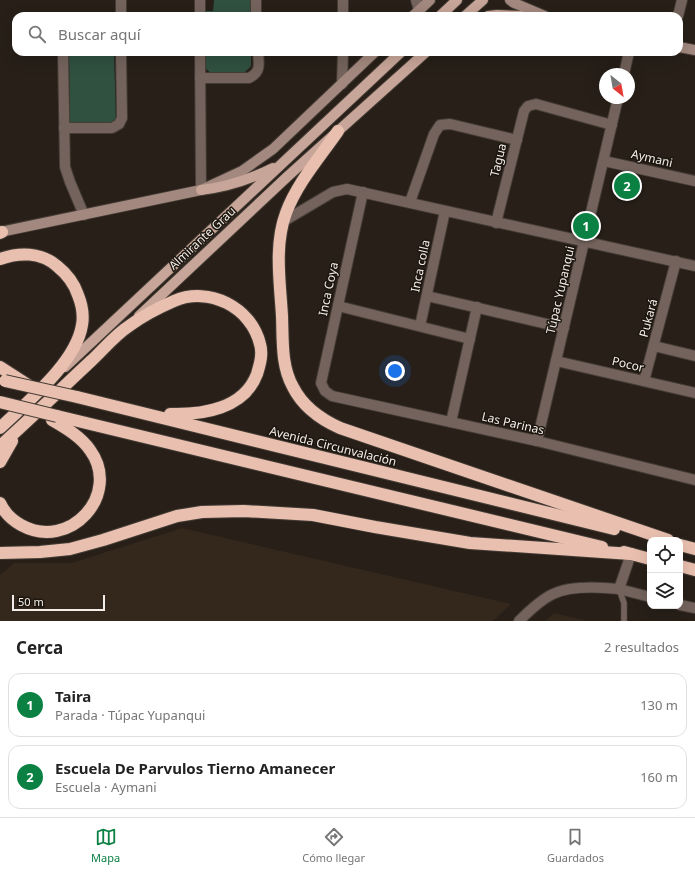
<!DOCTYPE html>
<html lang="es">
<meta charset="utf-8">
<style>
:root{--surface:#fff;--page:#f6f6f6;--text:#222;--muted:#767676;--line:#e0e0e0;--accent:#0b8043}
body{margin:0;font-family:"Noto Sans",sans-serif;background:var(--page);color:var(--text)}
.controls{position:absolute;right:12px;bottom:12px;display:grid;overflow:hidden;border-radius:8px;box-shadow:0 4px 16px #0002}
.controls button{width:36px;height:36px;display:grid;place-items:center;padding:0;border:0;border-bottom:1px solid var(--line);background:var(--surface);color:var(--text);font:20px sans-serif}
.compass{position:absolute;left:599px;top:68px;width:36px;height:36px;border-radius:50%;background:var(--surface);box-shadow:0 4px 16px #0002;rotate:149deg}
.scale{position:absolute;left:12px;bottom:10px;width:93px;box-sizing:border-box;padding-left:4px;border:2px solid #f3eee9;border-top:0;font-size:11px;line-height:14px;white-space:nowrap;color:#f3eee9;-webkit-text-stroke:3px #1d160f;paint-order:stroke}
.you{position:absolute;left:395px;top:371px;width:14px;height:14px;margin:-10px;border:3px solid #fff;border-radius:50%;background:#1a73e8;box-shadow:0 0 0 6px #1a73e833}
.badge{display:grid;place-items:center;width:26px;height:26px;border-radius:50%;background:var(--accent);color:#fff;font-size:13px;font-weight:700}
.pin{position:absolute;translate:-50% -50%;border:2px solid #fff;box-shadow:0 1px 4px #0006}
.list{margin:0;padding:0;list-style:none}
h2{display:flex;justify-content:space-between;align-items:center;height:52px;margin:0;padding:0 16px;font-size:17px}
h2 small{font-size:13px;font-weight:400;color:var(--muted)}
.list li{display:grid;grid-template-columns:26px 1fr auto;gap:12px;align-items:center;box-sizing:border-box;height:64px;margin:0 8px 8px;padding:0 8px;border:1px solid var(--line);border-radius:12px}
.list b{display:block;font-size:15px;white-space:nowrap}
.list p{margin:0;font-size:13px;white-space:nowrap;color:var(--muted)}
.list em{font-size:13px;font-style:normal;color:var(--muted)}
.icon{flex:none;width:22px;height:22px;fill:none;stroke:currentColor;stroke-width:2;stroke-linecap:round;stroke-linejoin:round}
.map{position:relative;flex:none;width:695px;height:621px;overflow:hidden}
.search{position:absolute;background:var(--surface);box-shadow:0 4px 16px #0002;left:12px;right:12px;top:12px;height:44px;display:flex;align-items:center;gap:10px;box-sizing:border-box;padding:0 14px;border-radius:12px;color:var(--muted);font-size:15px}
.sheet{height:196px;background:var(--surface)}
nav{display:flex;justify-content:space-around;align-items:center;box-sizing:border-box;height:56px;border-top:1px solid var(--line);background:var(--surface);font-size:11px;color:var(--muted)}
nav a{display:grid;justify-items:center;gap:2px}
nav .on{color:var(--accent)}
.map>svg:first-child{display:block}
</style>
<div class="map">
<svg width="695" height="621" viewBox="0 0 695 621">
<rect width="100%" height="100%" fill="#271f18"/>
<!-- built -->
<g fill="#34271b">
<path d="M182,528l329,76 -18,17h-493v-46l14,-12h57z"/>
<path d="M554,613l33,8h-42z"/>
</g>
<!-- green -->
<g fill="#305040">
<path d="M214,0h36l1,16h-47v-5h9z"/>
<path d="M69,52h45l2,71 -46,1z"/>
<path d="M204,52h47v14l-9,9h-29l-9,-8z"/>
</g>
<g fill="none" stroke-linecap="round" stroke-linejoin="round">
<!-- lane casing -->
<g stroke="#443c35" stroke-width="7">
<path id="lane" d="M619,589l5,14v18"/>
</g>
<!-- street casing -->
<g stroke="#443c35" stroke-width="12">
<g id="street">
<path d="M121,0v16"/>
<path d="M200,0v16"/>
<path d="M256,0v16"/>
<path d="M416,0l3,10"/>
<path d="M343,16v-16"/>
<path d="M678,16l4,-16"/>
<path d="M63,52l2,115 5,15 14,33"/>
<path d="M200,52l1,138"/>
<path d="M624,74l5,-22"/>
<path d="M200,78h49c12,-6 10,-13 9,-26"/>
<path d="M342,84l1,-32"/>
<path d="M64,128h48l7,-4 3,-6 -1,-66"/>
<path d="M604,161l91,20"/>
<path d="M363,192l-42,191 4,8 7,5 205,45 158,39"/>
<path d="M410,202l24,-68 6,-9 10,-1 67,16"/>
<path d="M284,221l49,-29 14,-3 348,77"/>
<path d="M496,223l28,-112 4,-5 8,-2 76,21"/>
<path d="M427,296l137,32"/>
<path d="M338,306l132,33"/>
<path d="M420,326l25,-115"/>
<path d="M654,346l41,10"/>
<path d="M556,361l139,32"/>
<path d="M644,381l32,-120"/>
<path d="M451,422l26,-115"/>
<path d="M537,441l81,-343"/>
<path d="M619,589l31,8"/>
<path d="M680,605l15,3"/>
<path d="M519,621c9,-9 23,-22 34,-27 18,-9 47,-7 66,-5l12,-35"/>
</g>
</g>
<!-- secondary casing -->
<g stroke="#443c35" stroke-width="12">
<g id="secondary">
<path d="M510,0l4,3 31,13"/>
<path d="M413,16l17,-16"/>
<path d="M679,47l16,3"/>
<path d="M0,232l201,-42 41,-19 31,-22 102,-97"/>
</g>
</g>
<!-- primary casing -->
<g stroke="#443c35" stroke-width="12">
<g id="primary">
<path d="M440,16l17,-16"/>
<path d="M465,16l18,-16"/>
<path d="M488,16l9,-1 24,1"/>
<path d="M201,190c26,-3 48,-10 72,-22"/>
<path d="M139,316l149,-140 138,-124"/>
<path d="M65,367l336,-315"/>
</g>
</g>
<!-- highway casing -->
<g stroke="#443c35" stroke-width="14">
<g id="highway">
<path d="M338,131c-18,26 -41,52 -52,82 -12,32 -6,69 -4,103 1,24 -1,50 11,71 10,20 27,32 47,41l328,112"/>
<path d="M0,233l2,-1"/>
<path d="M0,259c19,-7 41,-7 57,7 10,8 17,17 21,29 4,10 6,19 4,30 -6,38 -55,77 -82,103"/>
<path d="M0,367l28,18"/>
<path d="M77,397l537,132"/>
<path d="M57,416l545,131"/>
<path d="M0,446c31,-28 61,-57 91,-85 12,-11 24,-26 38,-35 12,-9 31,-19 45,-25 35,-15 77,6 86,43 3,10 0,20 -3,30 -13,35 -55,41 -87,40"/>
<path d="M0,462l12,-21"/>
<path d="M0,503c4,9 12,17 21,22 49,27 101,-31 69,-75 -9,-13 -24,-22 -38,-30"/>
<path d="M680,545l15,4"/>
<path d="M624,552l26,7"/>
<path d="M0,553l40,-1 30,-3 33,-9 74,-24 25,-4 42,-1 69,4 62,12 95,16 161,11"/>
<path d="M680,566l15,4"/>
</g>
</g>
<!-- lane -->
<use href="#lane" stroke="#73635c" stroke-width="5.5"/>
<!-- street -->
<use href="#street" stroke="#73635c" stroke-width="10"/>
<!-- secondary -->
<use href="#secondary" stroke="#a2887e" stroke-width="10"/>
<!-- primary -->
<use href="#primary" stroke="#c7a598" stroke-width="10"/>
<!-- highway -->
<use href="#highway" stroke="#e9c0af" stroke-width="12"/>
<!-- highway-bridge casing -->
<g stroke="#443c35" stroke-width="14" stroke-linecap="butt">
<g id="highway-bridge">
<path d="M5,381l72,16"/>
<path d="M0,402l57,14"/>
</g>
</g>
<!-- highway-bridge -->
<use href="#highway-bridge" stroke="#e9c0af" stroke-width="12"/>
</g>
<g text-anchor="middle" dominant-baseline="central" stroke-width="3" stroke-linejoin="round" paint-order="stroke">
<!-- street labels -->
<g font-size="12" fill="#f3eee9" stroke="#1d160f">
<text transform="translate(652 158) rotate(13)">Aymani</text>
<text transform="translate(498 160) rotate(-76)">Tagua</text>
<text transform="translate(202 238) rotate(-43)">Almirante Grau</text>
<text transform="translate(420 266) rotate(-78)">Inca colla</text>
<text transform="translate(328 289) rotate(-78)">Inca Coya</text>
<text transform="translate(560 290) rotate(-77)">Túpac Yupanqui</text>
<text transform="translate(648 318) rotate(-75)">Pukará</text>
<text transform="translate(628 364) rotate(13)">Pocor</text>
<text transform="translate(513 423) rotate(13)">Las Parinas</text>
<text transform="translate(333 446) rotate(14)">Avenida Circunvalación</text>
</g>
</g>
</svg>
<div class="controls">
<button><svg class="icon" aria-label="locate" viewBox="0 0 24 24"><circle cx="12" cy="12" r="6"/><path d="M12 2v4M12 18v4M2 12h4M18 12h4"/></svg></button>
<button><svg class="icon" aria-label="layers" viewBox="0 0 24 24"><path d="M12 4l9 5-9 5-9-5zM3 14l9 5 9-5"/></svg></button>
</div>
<svg class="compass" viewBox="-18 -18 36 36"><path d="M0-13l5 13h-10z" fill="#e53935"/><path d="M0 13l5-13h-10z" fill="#767676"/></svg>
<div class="scale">50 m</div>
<div class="you"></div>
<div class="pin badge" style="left:586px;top:226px">1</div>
<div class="pin badge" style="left:627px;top:186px">2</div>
<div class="search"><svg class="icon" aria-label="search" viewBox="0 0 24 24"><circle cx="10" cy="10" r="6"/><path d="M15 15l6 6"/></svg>Buscar aquí</div>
</div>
<section class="sheet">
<h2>Cerca<small>2 resultados</small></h2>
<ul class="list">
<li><span class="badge">1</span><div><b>Taira</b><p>Parada · Túpac Yupanqui</p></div><em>130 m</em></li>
<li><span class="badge">2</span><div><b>Escuela De Parvulos Tierno Amanecer</b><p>Escuela · Aymani</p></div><em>160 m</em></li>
</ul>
</section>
<nav>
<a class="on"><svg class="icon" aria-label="map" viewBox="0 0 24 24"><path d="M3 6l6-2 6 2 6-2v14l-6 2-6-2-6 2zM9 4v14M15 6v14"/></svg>Mapa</a>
<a><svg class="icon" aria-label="directions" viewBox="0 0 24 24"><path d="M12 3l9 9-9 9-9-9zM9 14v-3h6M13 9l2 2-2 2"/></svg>Cómo llegar</a>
<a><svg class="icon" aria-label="saved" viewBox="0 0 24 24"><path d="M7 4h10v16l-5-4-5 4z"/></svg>Guardados</a>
</nav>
